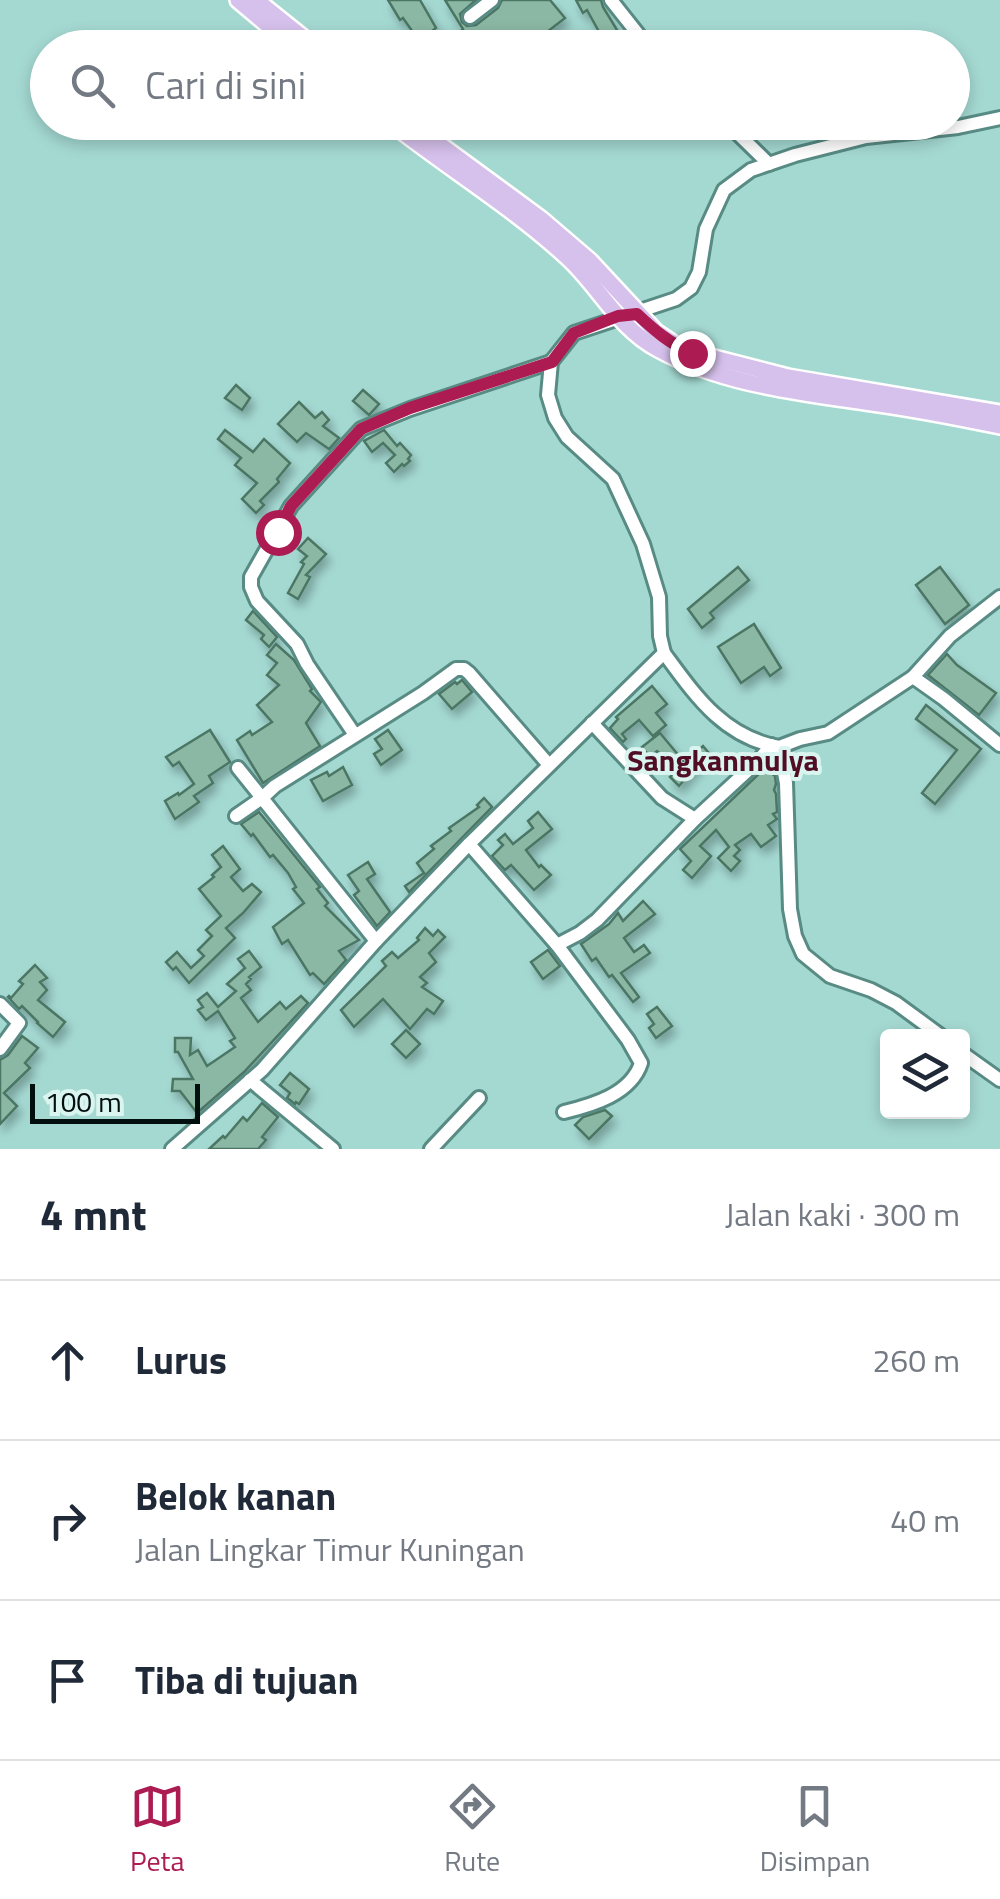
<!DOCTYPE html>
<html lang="id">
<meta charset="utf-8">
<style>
:root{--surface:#fff;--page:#f2f2f3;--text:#1f2937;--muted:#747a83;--line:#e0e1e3;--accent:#ac1b51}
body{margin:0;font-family:"Titillium Web",sans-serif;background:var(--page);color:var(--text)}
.controls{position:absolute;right:30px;bottom:30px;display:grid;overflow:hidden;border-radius:10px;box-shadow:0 5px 15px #0003}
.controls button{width:90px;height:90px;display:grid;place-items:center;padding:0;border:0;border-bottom:2px solid var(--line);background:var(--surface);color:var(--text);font:50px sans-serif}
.scale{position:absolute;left:30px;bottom:25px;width:170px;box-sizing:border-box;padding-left:10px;border:5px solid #000f0d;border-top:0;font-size:28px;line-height:35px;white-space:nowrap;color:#000f0d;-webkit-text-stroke:8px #daf4f0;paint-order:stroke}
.stop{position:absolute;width:30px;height:30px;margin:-22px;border:8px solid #ac1b51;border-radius:50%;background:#fff}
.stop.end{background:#ac1b51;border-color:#fff;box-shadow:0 2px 10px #0008}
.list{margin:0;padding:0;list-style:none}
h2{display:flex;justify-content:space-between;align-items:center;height:130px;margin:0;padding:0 40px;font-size:42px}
h2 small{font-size:32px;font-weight:400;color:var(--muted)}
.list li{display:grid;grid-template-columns:65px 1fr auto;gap:30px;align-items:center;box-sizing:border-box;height:160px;padding:0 40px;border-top:2px solid var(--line)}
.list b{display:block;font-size:38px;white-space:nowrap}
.list p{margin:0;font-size:32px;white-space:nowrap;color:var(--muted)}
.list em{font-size:32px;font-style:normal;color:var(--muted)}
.icon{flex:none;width:55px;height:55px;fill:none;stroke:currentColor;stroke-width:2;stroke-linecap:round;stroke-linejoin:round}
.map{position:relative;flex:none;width:1000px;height:1149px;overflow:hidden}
.search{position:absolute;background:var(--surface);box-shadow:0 5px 15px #0003;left:30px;right:30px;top:30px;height:110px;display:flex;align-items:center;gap:25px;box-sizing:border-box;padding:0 35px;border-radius:55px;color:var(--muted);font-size:38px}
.sheet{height:610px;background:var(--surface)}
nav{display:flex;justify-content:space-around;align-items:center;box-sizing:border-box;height:140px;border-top:2px solid var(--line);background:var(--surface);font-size:28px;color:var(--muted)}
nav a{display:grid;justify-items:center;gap:5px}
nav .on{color:var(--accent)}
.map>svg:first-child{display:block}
</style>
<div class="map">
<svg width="1000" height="1149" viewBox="0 0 1000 1149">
<defs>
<filter id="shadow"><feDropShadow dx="4" dy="7" stdDeviation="5" flood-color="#0004"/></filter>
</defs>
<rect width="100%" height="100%" fill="#a4d9d2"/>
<!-- building -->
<g fill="#8bb8a4" stroke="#4b7664" stroke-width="2.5" filter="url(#shadow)">
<path d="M388,0h32l16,28 -17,13 -16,-23 -3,2z"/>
<path d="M445,0h31l-16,14 2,8 5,4 9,-1 22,-17 4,-8h48l15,18 -18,14 2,3 -14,13h-64l-10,-17 2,-2z"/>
<path d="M576,0h25l2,7 25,41h-20l-21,-38 -4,3z"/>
<path d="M236,385l14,13 -8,12 -17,-12z"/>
<path d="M363,390l16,14 -10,11 -16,-14z"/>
<path d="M299,402l16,16 7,-6 7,8 -6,6 16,12 -10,11 -23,-16 -9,9 -19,-18z"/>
<path d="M225,430l28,22 11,-13 26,24 -13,16 2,3 -19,19 4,4 -8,8 -14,-14 15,-16 -22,-18 6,-7 -23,-19z"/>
<path d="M384,430l13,16 3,-3 11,12 -3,4 2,2 -6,5 -2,-2 -8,8 -8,-9 9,-8 -12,-12 -11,9 -8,-11z"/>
<path d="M308,538l18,16 -20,21 4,2 -12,22 -10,-6 16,-29 -3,-2 6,-6 -9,-7z"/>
<path d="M738,567l11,13 -39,33 4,5 -12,10 -14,-19z"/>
<path d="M940,567l29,38 -24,19 -29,-39z"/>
<path d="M253,611l24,26 -8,10 -8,-8 3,-4 -18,-15z"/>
<path d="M754,624l27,44 -11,8 -6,-9 -23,16 -23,-36z"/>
<path d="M276,644l18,16 18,29 -2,2 11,11 -15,21 14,23 -57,37 -26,-43 13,-9 2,4 20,-13 -15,-17 22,-20 -12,-10 10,-12 -10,-8z"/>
<path d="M947,654l10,11 39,28 -17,22 -51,-40z"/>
<path d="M462,680l10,12 -20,17 -13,-15 16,-12 2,2z"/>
<path d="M652,686l15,18 -11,9 10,12 -13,11 -14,-16 -17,14 4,5 -3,3 -13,-14 8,-9 -2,-2z"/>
<path d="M926,705l55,44 -46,55 -13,-11 35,-43 -41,-31z"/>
<path d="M210,730l20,32 -21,14 4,7 -19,13 5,6 -24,17 -10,-18 13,-8 1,2 15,-11 -15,-22 -6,4 -7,-9z"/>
<path d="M388,730l14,20 -21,15 -7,-11 8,-5 -7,-10z"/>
<path d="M660,733l25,30 18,-17 5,6 -29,34 -9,-9 6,-6 -5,-5 2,-3 -16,-12 -7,6 -8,-10z"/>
<path d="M343,767l9,18 -29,16 -12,-21 16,-8 2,4z"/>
<path d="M765,768l10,8 1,8 -2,6 2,4 1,18 -4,2 4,5 -9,6 8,11 -15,11 -10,-13 -16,11 5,5 -6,6 6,5 -9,10 -13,-13 11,-11 -13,-17 -16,16 11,10 -19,22 -9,-8 8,-9 -11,-12z"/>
<path d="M484,798l8,9 -83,85 -4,-6 19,-13 -7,-10 17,-14 -3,-3 20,-15 -2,-3 30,-21 -2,-2z"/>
<path d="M259,812l61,75 -3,2 11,14 -3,3 34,34 -20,11 7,9 -22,24 -11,-11 -3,2 -22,-35 -6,4 -9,-17 31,-24 -11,-14 3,-2 -8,-14 -15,-18 -3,2 -17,-23 -2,2 -10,-12z"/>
<path d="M538,812l14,17 -26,21 13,17 2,-2 10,10 -17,15 -23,-25 -6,5 -13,-14 11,-11 -5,-5 7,-6 8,10 20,-16 -5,-7z"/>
<path d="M223,846l17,23 -9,8 12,14 9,-7 9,8 -18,21 -17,15 9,10 -46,45 -13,-16 -3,3 -7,-8 11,-10 14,16 13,-12 -6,-6 14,-14 -6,-6 15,-14 -22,-27 15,-12 -2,-2 9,-8 -9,-12z"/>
<path d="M368,862l7,12 -8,5 23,33 -13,14 -23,-31 5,-4 -11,-16z"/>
<path d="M643,901l12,13 -31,24 10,14 10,-7 6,8 -29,20 18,24 -6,5 -21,-27 -3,2 -13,-19 -4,3 -11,-17 28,-20 9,-11 5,8z"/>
<path d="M425,928l8,8 5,-6 7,7 -16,16 7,9 -16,15 7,6 -5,4 21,14 -9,13 -7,-5 -17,20 -27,-30 -29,28 -13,-17 45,-44 -4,-5 10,-9 6,6 21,-18 -2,-2z"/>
<path d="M548,950l12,16 -17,13 -12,-17z"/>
<path d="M249,951l12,16 -12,10 2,2 -5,5 5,6 -10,8 17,24 22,-20 6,7 15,-13 7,7 -64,69 -47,41 -17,-22h-8l1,-12h20l-15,-27h-3v-14h16l-1,17 8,-5 9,16 28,-19 -5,-6 5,-3 -17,-27 -12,9 -8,-10 5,-3 -5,-7 9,-7 11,14 18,-16 -9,-7 18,-16 -7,-9z"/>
<path d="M35,965l12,13 -7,4 7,8 -9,10 27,22 -12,15 -16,-14 1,-1 -16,-16 -3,3 -11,-12 1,-1 2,2 12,-14 -4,-3z"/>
<path d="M657,1007l15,19 -16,12 -7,-10 5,-4 -7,-10z"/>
<path d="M406,1030l14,14 -14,14 -14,-14z"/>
<path d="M22,1036l16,12 -13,15 5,5 -26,25 13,13 -17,18v-64l8,-5z"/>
<path d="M290,1073l19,16 -10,15 -3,-2 -1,2 -5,-4 -3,-2 3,-5 -10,-8z"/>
<path d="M262,1103l16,14 -16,20 4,3 -8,9h-49l14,-13 2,2 18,-21 4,4z"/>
<path d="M605,1110l7,6 -23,23 -14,-14 8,-8z"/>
</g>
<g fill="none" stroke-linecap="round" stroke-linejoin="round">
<!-- minor casing -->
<g stroke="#588b84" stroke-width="18">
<g id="minor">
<path d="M611,0l38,48"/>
<path d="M470,17l22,-17"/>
<path d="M726,122l43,42"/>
<path d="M664,653c31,42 59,84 115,94l21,-8 28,-6 85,-56 37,-41 50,-39"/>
<path d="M913,677l31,22 56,46"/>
<path d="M592,723l70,75 33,21"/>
<path d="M355,735l-48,-71 -10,-20 -40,-43 -6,-14v-10l40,-71 70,-77 49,-20 141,-47"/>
<path d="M779,747l7,36 4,126 5,27 8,18 27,22 41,14 25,13 45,33"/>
<path d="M236,816l26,-18 -24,-30"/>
<path d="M469,844l88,101 23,-12 17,-13 98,-101 64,-59 12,-15"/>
<path d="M376,941l-114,-143 13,-12 148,-93 33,-24h8l5,4 80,92"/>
<path d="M557,945l71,95 13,23c-10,31 -48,42 -77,49"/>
<path d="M0,1004l19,19 -19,26"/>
<path d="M962,1053l38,27"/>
<path d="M250,1080l83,69"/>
<path d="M172,1149l90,-79 114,-129 93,-97 195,-191 -4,-17 -1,-39 -16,-53 -30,-65 -46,-42 -12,-19 -7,-23 3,-33 23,-29 102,-34 15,-11 8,-16 7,-43 18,-39 27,-20 44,-15 71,-18 92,-10 42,-9"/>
<path d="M431,1149l48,-51"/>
</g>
</g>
<!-- major casing -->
<g stroke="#fff" stroke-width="20">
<g id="major">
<path d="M238,0l57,48"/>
<path d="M256,0l60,48"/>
<path d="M390,122c58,46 123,85 177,135 32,29 51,71 91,92 66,36 141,43 214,54 43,6 85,14 128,23"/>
<path d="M409,122l132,97 49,42 66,71 27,18 105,27 212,36"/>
</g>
</g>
<!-- minor -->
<use href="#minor" stroke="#fff" stroke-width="12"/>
<!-- major -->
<use href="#major" stroke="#d6c1ec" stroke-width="15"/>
</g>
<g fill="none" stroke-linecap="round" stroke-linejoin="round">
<!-- route -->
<path stroke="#ac1b51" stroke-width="12" d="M278,532l13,-26 70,-77 49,-21 142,-46 22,-29 44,-17 19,-2c17,16 33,30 55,39"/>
</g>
<g text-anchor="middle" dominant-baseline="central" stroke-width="8" stroke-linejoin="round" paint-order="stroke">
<!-- quarter labels -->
<g font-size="30" font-weight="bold" fill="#510d24" stroke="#daf4f0">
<text x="723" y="760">Sangkanmulya</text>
</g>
</g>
</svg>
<div class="controls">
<button><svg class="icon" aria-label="layers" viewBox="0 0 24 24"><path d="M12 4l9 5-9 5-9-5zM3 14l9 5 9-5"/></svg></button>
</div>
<div class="scale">100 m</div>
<div class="stop" style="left:278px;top:532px"></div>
<div class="stop end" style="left:692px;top:353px"></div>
<div class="search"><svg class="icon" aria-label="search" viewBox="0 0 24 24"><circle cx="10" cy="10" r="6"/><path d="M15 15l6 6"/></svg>Cari di sini</div>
</div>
<section class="sheet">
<h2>4 mnt<small>Jalan kaki · 300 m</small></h2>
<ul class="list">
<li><svg class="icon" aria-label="ahead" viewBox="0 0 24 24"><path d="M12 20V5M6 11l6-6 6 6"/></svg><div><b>Lurus</b></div><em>260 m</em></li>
<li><svg class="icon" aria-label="right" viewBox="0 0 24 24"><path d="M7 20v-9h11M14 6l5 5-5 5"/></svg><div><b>Belok kanan</b><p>Jalan Lingkar Timur Kuningan</p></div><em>40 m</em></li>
<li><svg class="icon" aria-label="arrive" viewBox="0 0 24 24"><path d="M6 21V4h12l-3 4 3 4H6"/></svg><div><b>Tiba di tujuan</b></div></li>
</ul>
</section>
<nav>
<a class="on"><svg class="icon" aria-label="map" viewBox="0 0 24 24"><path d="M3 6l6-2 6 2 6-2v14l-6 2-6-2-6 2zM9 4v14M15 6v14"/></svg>Peta</a>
<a><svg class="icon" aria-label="directions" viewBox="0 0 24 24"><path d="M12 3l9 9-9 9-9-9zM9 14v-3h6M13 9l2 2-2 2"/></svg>Rute</a>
<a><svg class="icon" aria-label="saved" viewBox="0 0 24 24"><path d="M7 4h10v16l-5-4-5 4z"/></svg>Disimpan</a>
</nav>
